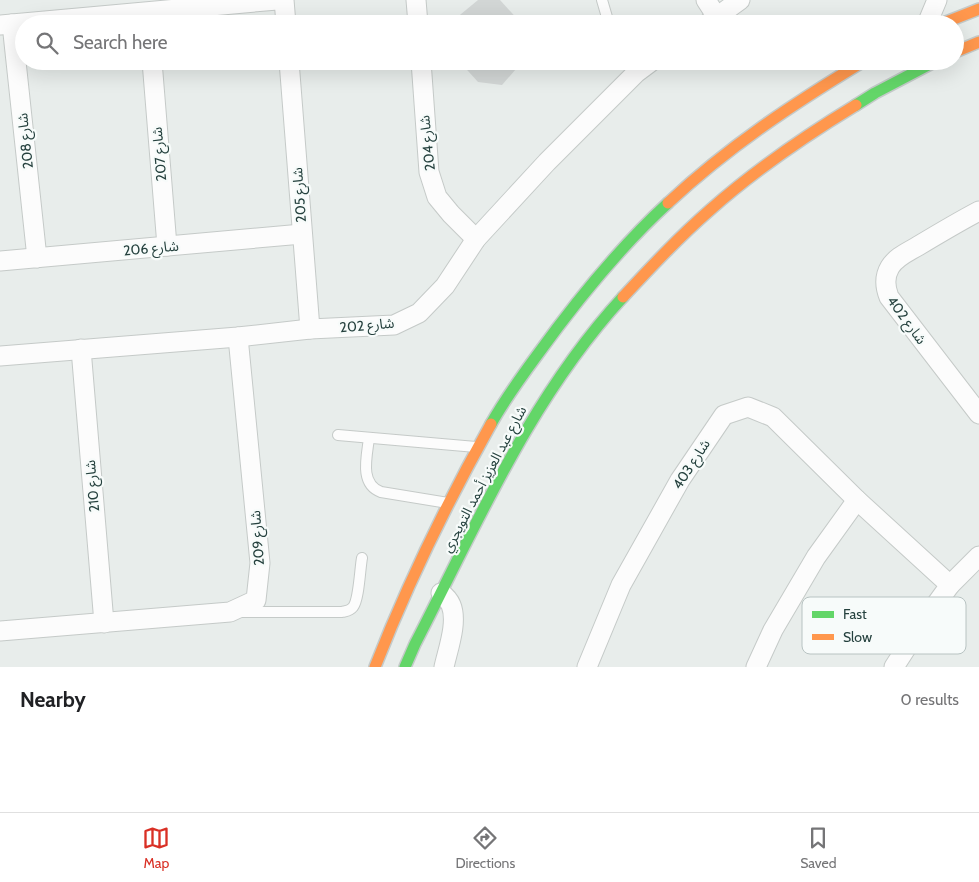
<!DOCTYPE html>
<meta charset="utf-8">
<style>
:root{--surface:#fff;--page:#f6f6f6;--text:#202124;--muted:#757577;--line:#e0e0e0;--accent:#d93025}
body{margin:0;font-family:Cabin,"Noto Sans Arabic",sans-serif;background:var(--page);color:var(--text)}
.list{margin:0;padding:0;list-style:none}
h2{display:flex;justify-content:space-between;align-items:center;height:65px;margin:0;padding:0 20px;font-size:21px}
h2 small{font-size:16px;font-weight:400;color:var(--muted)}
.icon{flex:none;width:28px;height:28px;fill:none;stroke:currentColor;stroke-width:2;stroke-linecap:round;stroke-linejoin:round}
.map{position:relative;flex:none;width:979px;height:667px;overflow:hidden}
.search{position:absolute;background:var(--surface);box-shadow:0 5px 20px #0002;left:15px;right:15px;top:15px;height:55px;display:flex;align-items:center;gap:12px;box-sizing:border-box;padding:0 18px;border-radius:28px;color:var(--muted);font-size:19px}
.sheet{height:145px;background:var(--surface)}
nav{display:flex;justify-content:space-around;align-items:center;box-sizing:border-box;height:70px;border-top:1px solid var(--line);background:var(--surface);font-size:14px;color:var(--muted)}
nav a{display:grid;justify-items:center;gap:2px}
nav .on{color:var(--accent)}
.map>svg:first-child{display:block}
</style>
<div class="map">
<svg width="979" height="667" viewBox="0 0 979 667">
<rect width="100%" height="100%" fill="#e8edeb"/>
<!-- building -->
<g fill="#d2d6d5">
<path d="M478,0h22l22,24h-73z"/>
<path d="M459,61h64l-21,24 -24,-3z"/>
</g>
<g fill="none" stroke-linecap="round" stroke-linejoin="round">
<!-- lane casing -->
<g stroke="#c5cac8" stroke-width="12">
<g id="lane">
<path d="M602,0l7,24"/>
<path d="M628,61l8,12"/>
<path d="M338,435l138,12"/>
<path d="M369,438c-2,18 -10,46 12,54l67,11"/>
<path d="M239,612h103c4,-1 8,-1 11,-5 6,-7 7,-39 9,-49"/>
</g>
</g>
<!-- street casing -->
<g stroke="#c5cac8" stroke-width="21">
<g id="street">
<path d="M284,0l2,24"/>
<path d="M416,0l2,24"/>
<path d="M706,0l11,17"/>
<path d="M12,24l25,234"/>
<path d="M707,24l33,-24"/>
<path d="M927,24l10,-24"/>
<path d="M0,25l277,-25"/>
<path d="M152,61l15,185"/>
<path d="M289,61l21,268"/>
<path d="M421,61l8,111 8,25 14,17 25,25"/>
<path d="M979,211c-21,11 -41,23 -61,35 -10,6 -22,11 -28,21 -6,10 -5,20 -1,30l90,117"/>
<path d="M0,261l302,-27"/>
<path d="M81,349l23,274"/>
<path d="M0,356l238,-19 72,-8 84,-4 25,-12 26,-27 31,-47 71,-77 89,-89 16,-12"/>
<path d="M441,593c4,3 8,7 10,12 7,17 -3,44 -7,62"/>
<path d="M0,631l230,-19 26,-12 4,-37 -22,-226"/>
<path d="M587,667l34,-82 59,-105 44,-65 24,-8 25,10 84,83 93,85"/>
<path d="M756,667l17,-37 43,-73 41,-57"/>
<path d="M894,667l27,-42 29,-40 29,-29"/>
</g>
</g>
<!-- fast casing -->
<g stroke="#c4cac9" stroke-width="14">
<g id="fast">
<path d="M856,105l19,-12 61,-32"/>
<path d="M491,424c14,-25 30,-47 47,-70 39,-54 81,-106 130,-151"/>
<path d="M405,667l10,-23c62,-120 115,-246 208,-347"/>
</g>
</g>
<!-- slow casing -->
<g stroke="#c4cac9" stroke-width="14">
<g id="slow">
<path d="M941,24l38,-15"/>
<path d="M955,52l24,-10"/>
<path d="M668,203c61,-57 125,-99 196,-142"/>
<path d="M623,297c28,-30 56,-60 87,-87 45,-40 95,-74 146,-105"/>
<path d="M375,667c32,-82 73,-166 116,-243"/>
</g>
</g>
<!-- lane -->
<use href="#lane" stroke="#fcfcfc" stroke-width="10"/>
<!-- street -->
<use href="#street" stroke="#fcfcfc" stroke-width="19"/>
<!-- fast -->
<use href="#fast" stroke="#63d668" stroke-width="11"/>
<!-- slow -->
<use href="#slow" stroke="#ff974d" stroke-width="11"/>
</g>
<g text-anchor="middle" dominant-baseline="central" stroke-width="4.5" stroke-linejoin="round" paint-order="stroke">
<!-- street labels -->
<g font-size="14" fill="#25413e" stroke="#f7fbfa">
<text transform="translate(25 141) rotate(-96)">شارع 208</text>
<text transform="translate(427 143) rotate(-96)">شارع 204</text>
<text transform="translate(159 154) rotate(-95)">شارع 207</text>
<text transform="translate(299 195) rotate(-94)">شارع 205</text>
<text transform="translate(151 248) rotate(-5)">شارع 206</text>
<text transform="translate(907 320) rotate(54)">شارع 402</text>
<text transform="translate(367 325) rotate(-5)">شارع 202</text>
<text transform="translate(691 464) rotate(-57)">شارع 403</text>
<text transform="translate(484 479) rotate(-62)">شارع عبد العزيز أحمد التويجري</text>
<text transform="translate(92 486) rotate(-95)">شارع 210</text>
<text transform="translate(257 538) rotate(-94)">شارع 209</text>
</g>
</g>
<!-- legend -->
<rect x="802" y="597" width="164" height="57" rx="8" fill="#f7fbfa" stroke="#b8c3c2" stroke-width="1"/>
<rect x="812" y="611" width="22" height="7" fill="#63d668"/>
<rect x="812" y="634" width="22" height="6" fill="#ff974d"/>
<g font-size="14" fill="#25413e">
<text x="843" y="619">Fast</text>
<text x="843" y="642">Slow</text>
</g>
</svg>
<div class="search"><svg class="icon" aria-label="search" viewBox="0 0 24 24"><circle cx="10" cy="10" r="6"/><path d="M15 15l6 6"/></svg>Search here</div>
</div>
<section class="sheet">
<h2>Nearby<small>0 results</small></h2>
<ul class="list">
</ul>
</section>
<nav>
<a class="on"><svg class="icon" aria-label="map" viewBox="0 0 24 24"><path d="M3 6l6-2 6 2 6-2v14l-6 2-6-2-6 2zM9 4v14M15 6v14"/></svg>Map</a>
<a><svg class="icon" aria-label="directions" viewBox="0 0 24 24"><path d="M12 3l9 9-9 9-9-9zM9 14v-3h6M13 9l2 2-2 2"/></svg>Directions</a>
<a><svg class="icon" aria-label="saved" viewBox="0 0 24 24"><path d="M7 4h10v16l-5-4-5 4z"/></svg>Saved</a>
</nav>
